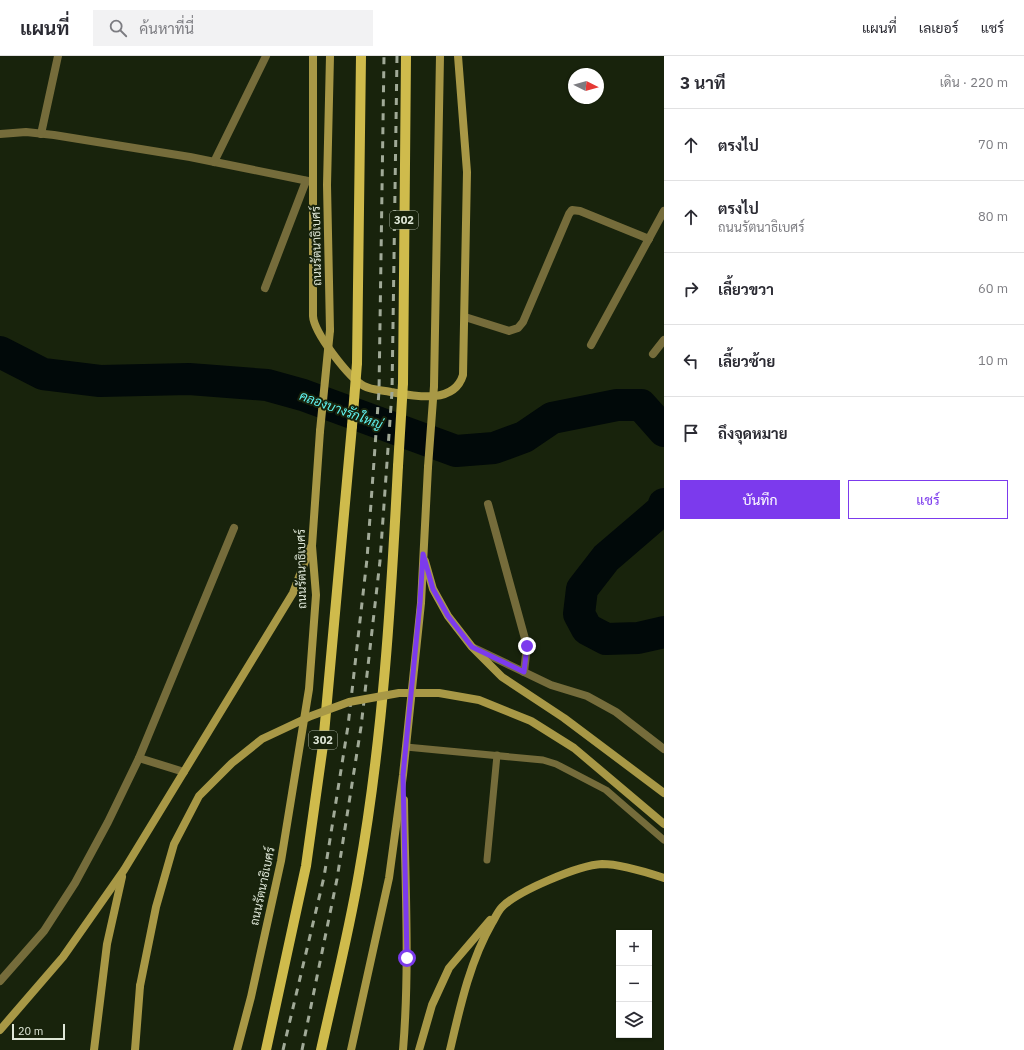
<!DOCTYPE html>
<html lang="th">
<meta charset="utf-8">
<style>
:root{--surface:#fff;--page:#f2f2f3;--text:#2b2b33;--muted:#7c7c81;--line:#e1e1e2;--accent:#7c3aed}
body{margin:0;font-family:"IBM Plex Sans",Sarabun,sans-serif;background:var(--page);color:var(--text)}
.controls{position:absolute;right:12px;bottom:12px;display:grid;overflow:hidden;border-radius:0px;box-shadow:0 1px 3px #0004}
.controls button{width:36px;height:36px;display:grid;place-items:center;padding:0;border:0;border-bottom:1px solid var(--line);background:var(--surface);color:var(--text);font:20px sans-serif}
.compass{position:absolute;left:568px;top:12px;width:36px;height:36px;border-radius:50%;background:var(--surface);box-shadow:0 1px 3px #0004;rotate:95deg}
.scale{position:absolute;left:12px;bottom:10px;width:53px;box-sizing:border-box;padding-left:4px;border:2px solid #dfe7d8;border-top:0;font-size:11px;line-height:14px;white-space:nowrap;color:#dfe7d8;-webkit-text-stroke:3px #18230c;paint-order:stroke}
.stop{position:absolute;width:12px;height:12px;margin:-9px;border:3px solid #7c3aed;border-radius:50%;background:#fff}
.stop.end{background:#7c3aed;border-color:#fff;box-shadow:0 1px 4px #0008}
.list{margin:0;padding:0;list-style:none}
h2{display:flex;justify-content:space-between;align-items:center;height:52px;margin:0;padding:0 16px;font-size:17px}
h2 small{font-size:13px;font-weight:400;color:var(--muted)}
.list li{display:grid;grid-template-columns:26px 1fr auto;gap:12px;align-items:center;box-sizing:border-box;height:72px;padding:0 16px;border-top:1px solid var(--line)}
.list b{display:block;font-size:15px;white-space:nowrap}
.list p{margin:0;font-size:13px;white-space:nowrap;color:var(--muted)}
.list em{font-size:13px;font-style:normal;color:var(--muted)}
.actions{display:flex;gap:8px;padding:12px 16px}
.actions a{flex:1;padding:9px 0;border:1px solid var(--accent);border-radius:0px;text-align:center;font-size:14px;color:var(--accent)}
.actions .main{background:var(--accent);color:#fff}
.icon{flex:none;width:22px;height:22px;fill:none;stroke:currentColor;stroke-width:2;stroke-linecap:round;stroke-linejoin:round}
.map{position:relative;flex:none;width:664px;height:994px;overflow:hidden}
header{display:flex;align-items:center;gap:24px;box-sizing:border-box;height:56px;padding:0 20px;background:var(--surface);border-bottom:1px solid var(--line)}
header strong{font-size:19px}
nav{display:flex;gap:22px;margin-inline-start:auto;font-size:14px}
.search{width:280px;height:36px;background:var(--page);display:flex;align-items:center;gap:10px;box-sizing:border-box;padding:0 14px;border-radius:0px;color:var(--muted);font-size:15px}
main{display:flex}
aside{flex:1;background:var(--surface)}
.map>svg:first-child{display:block}
</style>
<header>
<strong>แผนที่</strong>
<div class="search"><svg class="icon" aria-label="search" viewBox="0 0 24 24"><circle cx="10" cy="10" r="6"/><path d="M15 15l6 6"/></svg>ค้นหาที่นี่</div>
<nav><a>แผนที่</a><a>เลเยอร์</a><a>แชร์</a></nav>
</header>
<main>
<div class="map">
<svg width="664" height="994" viewBox="0 0 664 994">
<rect width="100%" height="100%" fill="#18230c"/>
<g fill="none" stroke-linecap="round" stroke-linejoin="round">
<!-- river -->
<g stroke="#010909" stroke-width="32">
<path d="M0,296l43,22 57,7 89,-2 78,6 36,10 153,56 38,-3 30,-11 28,-19 65,-13h24l23,26"/>
<path d="M664,448l-2,6 -56,48 -24,31 -3,25 8,15 19,10 32,-1 26,-6"/>
</g>
<!-- lane -->
<g stroke="#756c3b" stroke-width="7">
<path d="M406,691l137,13 13,4 50,26 58,50"/>
<path d="M487,804l10,-105"/>
</g>
<!-- street -->
<g stroke="#756c3b" stroke-width="8">
<path d="M0,78l26,-2 28,3 136,22 123,25"/>
<path d="M41,78l17,-78"/>
<path d="M214,106l52,-106"/>
<path d="M265,232l41,-107"/>
<path d="M465,261l44,14 9,-3 5,-6 46,-108 3,-4 8,1 69,28"/>
<path d="M591,289l73,-134"/>
<path d="M653,298l11,-14"/>
<path d="M488,448l39,142 -3,26"/>
<path d="M474,592l77,37 36,11 29,16 48,37"/>
<path d="M139,702l45,14"/>
<path d="M0,925l44,-50 31,-48 33,-61 31,-64 95,-230"/>
</g>
<!-- secondary -->
<g stroke="#a89846" stroke-width="8">
<path d="M313,0v260c1,17 36,62 51,70 7,4 18,4 27,6 23,4 63,13 72,-17l4,-203 -9,-116"/>
<path d="M330,274l-3,-145 3,-129"/>
<path d="M434,330l6,-330"/>
<path d="M425,505l8,28 15,27 24,31 30,30 62,41 100,75"/>
<path d="M0,974l63,-73 61,-87 169,-277 17,-45"/>
<path d="M94,994l13,-106 15,-67"/>
<path d="M135,994l5,-64"/>
<path d="M237,994l14,-53 30,-136 28,-172 7,-94 -4,-49 8,-115"/>
<path d="M351,994l38,-172 14,-103 18,-172 7,-136"/>
<path d="M403,994c7,-83 2,-167 1,-250"/>
<path d="M419,994l13,-45 17,-37 41,-48"/>
<path d="M450,994c10,-43 20,-89 42,-127 3,-5 6,-12 10,-16 16,-16 77,-42 100,-43 19,0 44,8 62,14"/>
</g>
<!-- primary -->
<g stroke="#cfbb4c" stroke-width="10">
<path d="M357,307l4,-307"/>
<path d="M403,327l3,-327"/>
<path d="M266,994l40,-184 17,-121 29,-319"/>
<path d="M321,994c13,-59 28,-118 38,-177 24,-135 32,-271 39,-407"/>
</g>
<!-- rail -->
<g stroke="#a1aa98" stroke-width="3" stroke-dasharray="7 7" stroke-linecap="butt">
<path d="M283,994l41,-173 24,-151 19,-167 12,-168 5,-335"/>
<path d="M302,994l35,-171 24,-152 19,-166 12,-169 5,-336"/>
</g>
<!-- secondary-bridge -->
<g stroke="#a89846" stroke-width="8">
<path d="M320,375l10,-101"/>
<path d="M428,411l6,-81"/>
<path d="M140,930l16,-79 18,-63 25,-48 33,-33 30,-24 49,-23 38,-14 50,-9h40l40,7 52,21 43,27 90,76"/>
</g>
<!-- primary-bridge -->
<g stroke="#cfbb4c" stroke-width="10">
<path d="M352,370l5,-63"/>
<path d="M398,410l5,-83"/>
</g>
</g>
<g fill="none" stroke-linecap="round" stroke-linejoin="round">
<!-- route -->
<path stroke="#7c3aed" stroke-width="5" d="M407,902l-4,-183 17,-172 3,-49 10,35 15,27 24,31 52,25 3,-26"/>
</g>
<g text-anchor="middle" dominant-baseline="central" stroke-width="4" stroke-linejoin="round" paint-order="stroke">
<!-- shield labels -->
<g fill="#18230c" stroke="#a3ac9b" stroke-width="1">
<rect x="390" y="155" width="28" height="18" rx="3"/>
<rect x="309" y="675" width="28" height="18" rx="3"/>
</g>
<g font-size="11" font-weight="bold" fill="#dfe7d8">
<text x="404" y="164">302</text>
<text x="323" y="684">302</text>
</g>
<!-- street labels -->
<g font-size="12" fill="#dfe7d8" stroke="#18230c">
<text transform="translate(316 190) rotate(-91)">ถนนรัตนาธิเบศร์</text>
<text transform="translate(301 513) rotate(-91)">ถนนรัตนาธิเบศร์</text>
<text transform="translate(262 830) rotate(-78)">ถนนรัตนาธิเบศร์</text>
</g>
<!-- water labels -->
<g font-size="13" font-style="italic" fill="#5ff2f0" stroke="#18230c">
<text transform="translate(341 354) rotate(20)">คลองบางรักใหญ่</text>
</g>
</g>
</svg>
<div class="controls">
<button>+</button>
<button>−</button>
<button><svg class="icon" aria-label="layers" viewBox="0 0 24 24"><path d="M12 4l9 5-9 5-9-5zM3 14l9 5 9-5"/></svg></button>
</div>
<svg class="compass" viewBox="-18 -18 36 36"><path d="M0-13l5 13h-10z" fill="#e53935"/><path d="M0 13l5-13h-10z" fill="#7c7c81"/></svg>
<div class="scale">20 m</div>
<div class="stop" style="left:407px;top:902px"></div>
<div class="stop end" style="left:527px;top:590px"></div>
</div>
<aside>
<h2>3 นาที<small>เดิน · 220 m</small></h2>
<ul class="list">
<li><svg class="icon" aria-label="ahead" viewBox="0 0 24 24"><path d="M12 20V5M6 11l6-6 6 6"/></svg><div><b>ตรงไป</b></div><em>70 m</em></li>
<li><svg class="icon" aria-label="ahead" viewBox="0 0 24 24"><path d="M12 20V5M6 11l6-6 6 6"/></svg><div><b>ตรงไป</b><p>ถนนรัตนาธิเบศร์</p></div><em>80 m</em></li>
<li><svg class="icon" aria-label="right" viewBox="0 0 24 24"><path d="M7 20v-9h11M14 6l5 5-5 5"/></svg><div><b>เลี้ยวขวา</b></div><em>60 m</em></li>
<li><svg class="icon" aria-label="left" viewBox="0 0 24 24"><path d="M17 20v-9H6M10 6l-5 5 5 5"/></svg><div><b>เลี้ยวซ้าย</b></div><em>10 m</em></li>
<li><svg class="icon" aria-label="arrive" viewBox="0 0 24 24"><path d="M6 21V4h12l-3 4 3 4H6"/></svg><div><b>ถึงจุดหมาย</b></div></li>
</ul>
<div class="actions"><a class="main">บันทึก</a><a>แชร์</a></div>
</aside>
</main>
